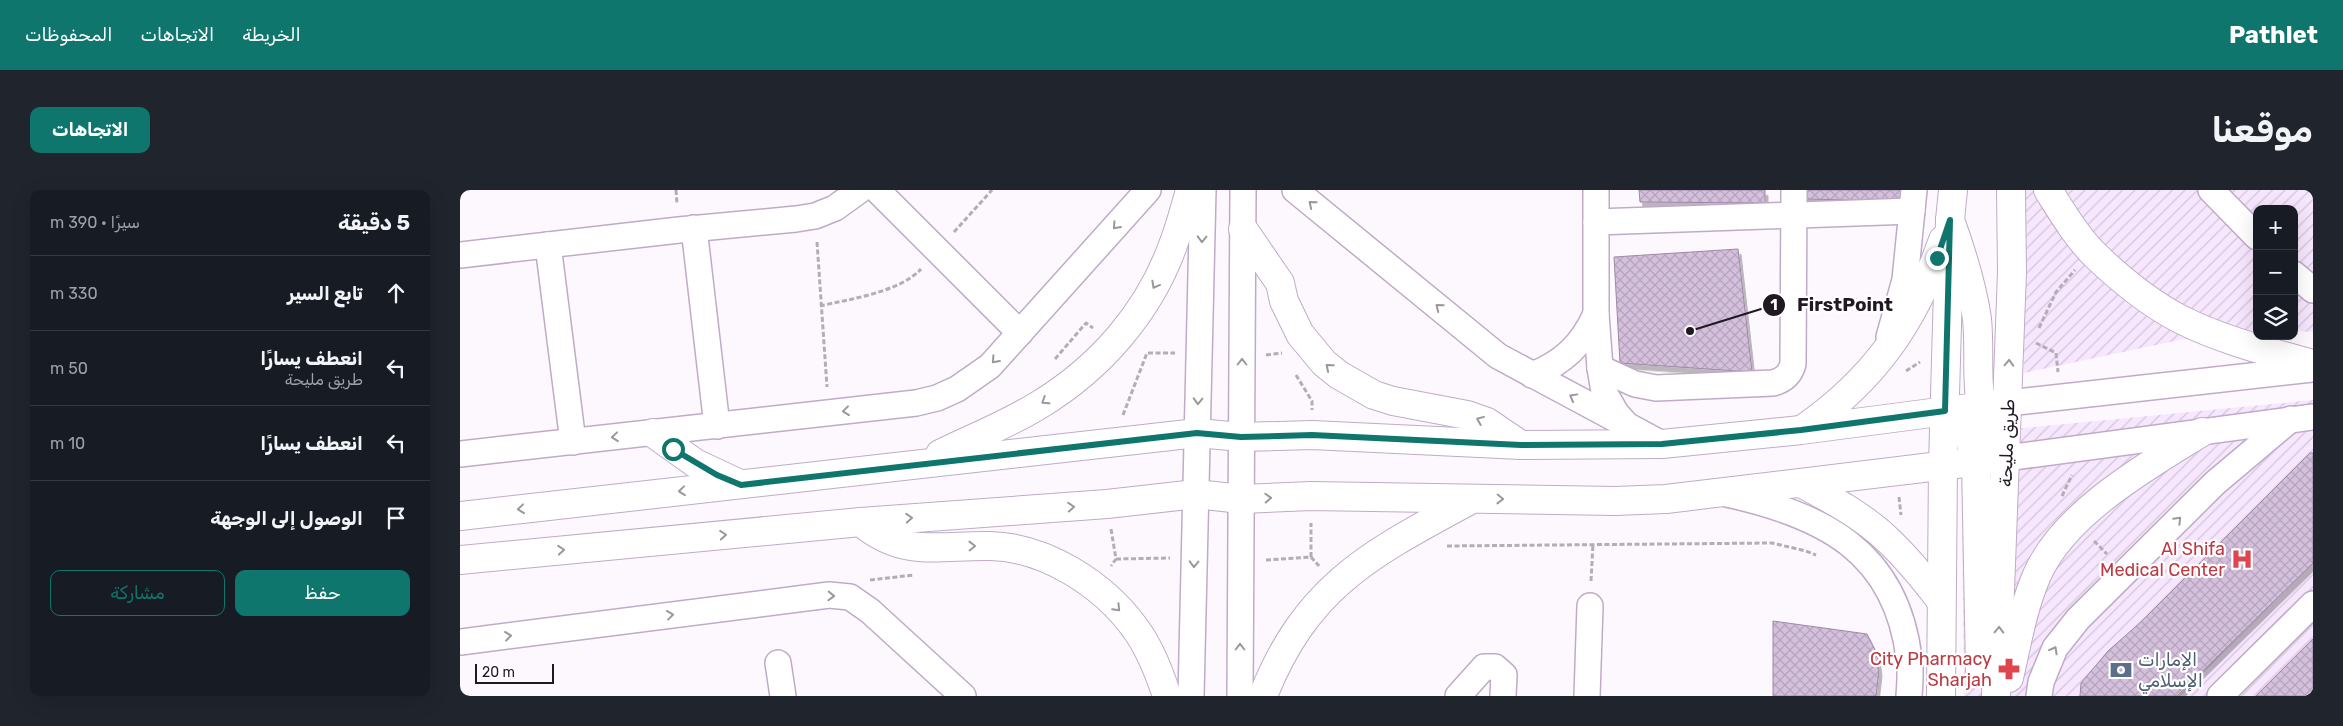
<!DOCTYPE html>
<html lang="ar">
<meta charset="utf-8">
<style>
:root{--surface:#171b24;--page:#20242c;--text:#f1f3f6;--muted:#9ea1a6;--line:#363941;--accent:#0f766e}
body{margin:0;font-family:Rubik,Cairo,sans-serif;background:var(--page);color:var(--text);direction:rtl}
.controls{position:absolute;right:15px;top:15px;display:grid;overflow:hidden;border-radius:10px;box-shadow:0 5px 20px #0002}
.controls button{width:45px;height:45px;display:grid;place-items:center;padding:0;border:0;border-bottom:1px solid var(--line);background:var(--surface);color:var(--text);font:25px sans-serif}
.scale{position:absolute;left:15px;bottom:12px;width:79px;box-sizing:border-box;padding-left:5px;border:2px solid #201823;border-top:0;font-size:14px;line-height:18px;white-space:nowrap;color:#201823;-webkit-text-stroke:4px #fff;paint-order:stroke}
.stop{position:absolute;width:15px;height:15px;margin:-11px;border:4px solid #0f766e;border-radius:50%;background:#fff}
.stop.end{background:#0f766e;border-color:#fff;box-shadow:0 1px 5px #0008}
.list{margin:0;padding:0;list-style:none}
h2{display:flex;justify-content:space-between;align-items:center;height:65px;margin:0;padding:0 20px;font-size:21px}
h2 small{font-size:16px;font-weight:400;color:var(--muted)}
.list li{display:grid;grid-template-columns:32px 1fr auto;gap:15px;align-items:center;box-sizing:border-box;height:75px;padding:0 20px;border-top:1px solid var(--line)}
.list b{display:block;font-size:19px;white-space:nowrap}
.list p{margin:0;font-size:16px;white-space:nowrap;color:var(--muted)}
.list em{font-size:16px;font-style:normal;color:var(--muted)}
.actions{display:flex;gap:10px;padding:15px 20px}
.actions a{flex:1;padding:11px 0;border:1px solid var(--accent);border-radius:10px;text-align:center;font-size:18px;color:var(--accent)}
.actions .main{background:var(--accent);color:#fff}
.icon{flex:none;width:28px;height:28px;fill:none;stroke:currentColor;stroke-width:2;stroke-linecap:round;stroke-linejoin:round}
.map{position:relative;flex:none;width:1853px;height:506px;overflow:hidden;direction:ltr;border-radius:10px}
header{display:flex;align-items:center;gap:30px;box-sizing:border-box;height:70px;padding:0 25px;background:var(--accent);color:#fff}
header strong{font-size:24px}
nav{display:flex;gap:28px;margin-inline-start:auto;font-size:18px}
.intro{display:flex;align-items:center;justify-content:space-between;box-sizing:border-box;height:120px;padding:0 30px}
h1{margin:0;font-size:35px}
.button{padding:12px 22px;border-radius:10px;background:var(--accent);color:#fff;font-size:18px;font-weight:700}
main{display:flex;gap:30px;padding:0 30px}
aside{flex:1;background:var(--surface);border-radius:10px;box-shadow:0 5px 20px #0002}
.map>svg:first-child{display:block}
</style>
<header>
<strong>Pathlet</strong>
<nav><a>الخريطة</a><a>الاتجاهات</a><a>المحفوظات</a></nav>
</header>
<div class="intro"><h1>موقعنا</h1><a class="button">الاتجاهات</a></div>
<main>
<div class="map">
<svg width="1853" height="506" viewBox="0 0 1853 506">
<defs>
<pattern id="industrial-furrows" width="10" height="10" patternUnits="userSpaceOnUse" patternTransform="scale(1.25)"><rect width="10" height="10" fill="#f7e7fe"/><path d="M-1 1l2-2M0 10L10 0M9 11l2-2" fill="none" stroke="#d3c5d9"/></pattern>
<pattern id="building-cross-hatch" width="8" height="8" patternUnits="userSpaceOnUse" patternTransform="scale(1.25)"><rect width="8" height="8" fill="#d4c0dd"/><path d="M0 0l8 8M0 8l8-8" fill="none" stroke="#b6a4bd"/></pattern>
<filter id="shadow"><feDropShadow dx="3" dy="5.5" stdDeviation="0" flood-color="#0004"/></filter>
</defs>
<rect width="100%" height="100%" fill="#fdf8fe"/>
<!-- industrial -->
<g fill="url(#industrial-furrows)">
<path d="M1564,0h289v142l-19,-1v-122h-37v122l-30,-1 -203,43z"/>
<path d="M1853,210v296h-349l-3,-262z"/>
</g>
<!-- building -->
<g fill="url(#building-cross-hatch)" stroke="#9c89a5" filter="url(#shadow)">
<path d="M1179,0h126v13l-125,-1z"/>
<path d="M1344,0h97v11l-97,-2z"/>
<path d="M1278,59l14,123 -132,-9 -6,-106z"/>
<path d="M1850,263h3v110l-136,133h-97l1,-13 27,-32 34,-30z"/>
<path d="M1313,431l94,13 10,20 2,17 -3,25h-103z"/>
<path d="M1853,449v57h-57z"/>
</g>
<g fill="none" stroke-linecap="round" stroke-linejoin="round">
<!-- minor casing -->
<g stroke="#bfabc8" stroke-width="28">
<g id="minor">
<path d="M417,0l143,143"/>
<path d="M835,0l203,166 164,88"/>
<path d="M1136,0v124l4,54 4,24 12,21 9,10"/>
<path d="M1751,0l46,47"/>
<path d="M1136,32l316,-11"/>
<path d="M234,38l23,198"/>
<path d="M88,55l25,197"/>
<path d="M0,65l219,-25 117,-11 19,-3 20,-8 25,-18"/>
<path d="M1834,84l19,16"/>
<path d="M1429,147l16,-57 9,-90"/>
<path d="M1140,178l35,16 21,4 117,-5c11,-3 17,-8 20,-19l1,-174"/>
<path d="M1072,185c31,-12 50,-30 64,-61"/>
<path d="M1548,213l305,-34"/>
<path d="M0,264l456,-51 21,-5 20,-9 33,-23 158,-176"/>
<path d="M1546,268l307,-41"/>
<path d="M1267,304c96,21 169,57 182,164 2,12 1,26 0,38"/>
<path d="M0,452l369,-47 21,2 20,14 93,85"/>
<path d="M318,473l5,33"/>
<path d="M731,506l12,-506"/>
<path d="M780,506l3,-506"/>
<path d="M998,506l26,-29h11l9,8 -1,21"/>
<path d="M1127,506l3,-90"/>
<path d="M1579,506l2,-14 14,-34 23,-29 137,-136 76,-64"/>
<path d="M1760,506l93,-92"/>
</g>
</g>
<!-- major casing -->
<g stroke="#bfabc8" stroke-width="30">
<g id="major">
<path d="M1588,0c14,22 28,46 47,65 25,24 54,48 85,64 41,21 89,33 133,45"/>
<path d="M783,39l37,54 4,18 16,33 24,29 15,12 35,20 19,6 74,14 20,7 34,23"/>
<path d="M1485,221l24,25 7,25 4,209"/>
<path d="M1343,239c72,-50 111,-107 140,-189"/>
<path d="M193,243l42,30 45,21"/>
<path d="M480,264c33,-16 68,-30 99,-49 61,-37 110,-93 134,-160 7,-18 12,-37 17,-55"/>
<path d="M1341,293c30,16 62,33 87,57 20,19 37,40 53,61"/>
<path d="M0,326l737,-83 44,4 71,-2 209,10 141,-1 139,-14 207,-27"/>
<path d="M401,332c42,36 78,23 129,24 55,1 113,38 145,82 15,20 24,44 32,68"/>
<path d="M0,370l401,-38 246,-18 89,-10 45,5 70,-3 304,5 51,-2 340,-41c-10,-15 -22,-32 -25,-51 -5,-28 -1,-59 -4,-88 -5,-35 -15,-66 -27,-99"/>
<path d="M1549,488c8,-35 14,-71 28,-103 27,-62 110,-109 165,-143"/>
<path d="M803,506c44,-112 110,-143 209,-197"/>
<path d="M1481,506l2,-231 7,-245 3,-30"/>
<path d="M1536,506l16,-424 -1,-82"/>
</g>
</g>
<!-- path -->
<g stroke="#b3adb4" stroke-width="3" stroke-dasharray="5 2.5" stroke-linecap="butt">
<path d="M216,0l1,14"/>
<path d="M494,42l38,-42"/>
<path d="M357,52l10,145"/>
<path d="M360,116c30,-7 80,-14 101,-37"/>
<path d="M1579,138l17,-36 19,-22"/>
<path d="M1576,153l20,10 2,19"/>
<path d="M806,165l16,-2"/>
<path d="M595,169l31,-36 7,5"/>
<path d="M1446,181l14,-9"/>
<path d="M836,185l16,26v9"/>
<path d="M663,225l24,-62h28"/>
<path d="M1602,306l10,-21"/>
<path d="M1439,307l2,18"/>
<path d="M651,339l5,30 -5,7"/>
<path d="M1634,351l13,13"/>
<path d="M987,356l325,-3 34,8 10,4"/>
<path d="M851,367l8,9"/>
<path d="M656,369l54,-1"/>
<path d="M806,370l45,-3v-34"/>
<path d="M410,390l44,-5"/>
<path d="M1131,391l2,-37"/>
</g>
<!-- minor -->
<use href="#minor" stroke="#fff" stroke-width="25"/>
<!-- major -->
<use href="#major" stroke="#fff" stroke-width="28"/>
</g>
<!-- one-way arrows -->
<defs><path id="oneway-chevron" d="M-2-3.5L2.5 0L-2 3.5" fill="none" stroke-width="1.6" stroke-linecap="round" stroke-linejoin="round" transform="scale(1.25)"/></defs>
<g stroke="#9b979c">
<use href="#oneway-chevron" transform="translate(852 14) rotate(-141)"/>
<use href="#oneway-chevron" transform="translate(656 36) rotate(132)"/>
<use href="#oneway-chevron" transform="translate(742 49) rotate(91)"/>
<use href="#oneway-chevron" transform="translate(695 95) rotate(119)"/>
<use href="#oneway-chevron" transform="translate(979 117) rotate(-141)"/>
<use href="#oneway-chevron" transform="translate(535 170) rotate(132)"/>
<use href="#oneway-chevron" transform="translate(782 172) rotate(-90)"/>
<use href="#oneway-chevron" transform="translate(1549 173) rotate(-88)"/>
<use href="#oneway-chevron" transform="translate(869 177) rotate(-140)"/>
<use href="#oneway-chevron" transform="translate(1113 207) rotate(-151)"/>
<use href="#oneway-chevron" transform="translate(585 211) rotate(147)"/>
<use href="#oneway-chevron" transform="translate(738 211) rotate(92)"/>
<use href="#oneway-chevron" transform="translate(386 221) rotate(173)"/>
<use href="#oneway-chevron" transform="translate(1020 230) rotate(-158)"/>
<use href="#oneway-chevron" transform="translate(155 247) rotate(174)"/>
<use href="#oneway-chevron" transform="translate(222 301) rotate(174)"/>
<use href="#oneway-chevron" transform="translate(808 308) rotate(-3)"/>
<use href="#oneway-chevron" transform="translate(1040 309) rotate(1)"/>
<use href="#oneway-chevron" transform="translate(611 317) rotate(-4)"/>
<use href="#oneway-chevron" transform="translate(61 319) rotate(174)"/>
<use href="#oneway-chevron" transform="translate(449 328) rotate(-4)"/>
<use href="#oneway-chevron" transform="translate(1718 330) rotate(-45)"/>
<use href="#oneway-chevron" transform="translate(263 345) rotate(-5)"/>
<use href="#oneway-chevron" transform="translate(512 356) rotate(-1)"/>
<use href="#oneway-chevron" transform="translate(101 360) rotate(-5)"/>
<use href="#oneway-chevron" transform="translate(734 374) rotate(91)"/>
<use href="#oneway-chevron" transform="translate(371 406) rotate(2)"/>
<use href="#oneway-chevron" transform="translate(657 418) rotate(46)"/>
<use href="#oneway-chevron" transform="translate(210 425) rotate(-7)"/>
<use href="#oneway-chevron" transform="translate(1539 440) rotate(-88)"/>
<use href="#oneway-chevron" transform="translate(48 446) rotate(-7)"/>
<use href="#oneway-chevron" transform="translate(780 457) rotate(-90)"/>
<use href="#oneway-chevron" transform="translate(1594 460) rotate(-61)"/>
</g>
<g fill="none" stroke-linecap="round" stroke-linejoin="round">
<!-- route -->
<path stroke="#0f766e" stroke-width="6" d="M213,259l44,26 24,10 456,-52 44,4 71,-2 209,10 141,-1 139,-14 144,-19 5,-191 -13,38"/>
</g>
<!-- icons -->
<defs>
<g id="hospital-bare" transform="scale(1.725)"><path d="M-5-5h3v3.5h4V-5h3V5h-3V1.5h-4V5h-3Z" fill="#e0444e" stroke="#fff" stroke-width="2.5" paint-order="stroke"/></g>
<g id="pharmacy-bare" transform="scale(1.725)"><path d="M-2-6h4v4h4v4h-4v4h-4v-4h-4v-4h4Z" fill="#e0444e" stroke="#fff" stroke-width="2.5" paint-order="stroke"/></g>
<g id="bank-bare" transform="scale(1.725)"><path d="M-6-4H6V4H-6ZM0-2.3a2.3 2.3 0 1 0 0 4.6a2.3 2.3 0 1 0 0-4.6Z" fill="#5c6f8a" stroke="#fff" stroke-width="2.5" paint-order="stroke"/></g>
</defs>
<g fill-rule="evenodd">
<use href="#hospital-bare" x="1782" y="369"/>
<use href="#pharmacy-bare" x="1549" y="479"/>
<use href="#bank-bare" x="1661" y="480"/>
</g>
<g text-anchor="middle" dominant-baseline="central" stroke-width="4.5" stroke-linejoin="round" paint-order="stroke">
<!-- street labels -->
<g font-size="18" fill="#201823" stroke="#fff">
<text transform="translate(1547 253) rotate(-88)">طريق مليحة</text>
</g>
<!-- health labels -->
<g font-size="18" fill="#be3a42" stroke="#fff" text-anchor="end">
<text x="1765" y="359">Al Shifa<tspan x="1765" dy="21">Medical Center</tspan></text>
<text x="1532" y="469">City Pharmacy<tspan x="1532" dy="21">Sharjah</tspan></text>
</g>
<!-- service labels -->
<g font-size="18" fill="#4e5e75" stroke="#fff" text-anchor="start">
<text x="1678" y="470">الإمارات<tspan x="1678" dy="21">الإسلامي</tspan></text>
</g>
</g>
<!-- callouts -->
<path fill="none" stroke="#201823" stroke-width="2" d="M1230 141L1314 115"/>
<g fill="#201823" stroke="#fff" stroke-width="2">
<circle cx="1230" cy="141" r="5"/>
<circle cx="1314" cy="115" r="12"/>
</g>
<g font-size="15" text-anchor="middle" font-weight="bold" fill="#fff">
<text x="1314" y="120">1</text>
</g>
<g font-size="19" text-anchor="middle" font-weight="bold" fill="#201823" stroke="#fff" stroke-width="4.5" stroke-linejoin="round" paint-order="stroke">
<text x="1385" y="121">FirstPoint</text>
</g>
</svg>
<div class="controls">
<button>+</button>
<button>−</button>
<button><svg class="icon" aria-label="layers" viewBox="0 0 24 24"><path d="M12 4l9 5-9 5-9-5zM3 14l9 5 9-5"/></svg></button>
</div>
<div class="scale">20 m</div>
<div class="stop" style="left:213px;top:259px"></div>
<div class="stop end" style="left:1477px;top:68px"></div>
</div>
<aside>
<h2>5 دقيقة<small>سيرًا · 390 m</small></h2>
<ul class="list">
<li><svg class="icon" aria-label="ahead" viewBox="0 0 24 24"><path d="M12 20V5M6 11l6-6 6 6"/></svg><div><b>تابع السير</b></div><em>330 m</em></li>
<li><svg class="icon" aria-label="left" viewBox="0 0 24 24"><path d="M17 20v-9H6M10 6l-5 5 5 5"/></svg><div><b>انعطف يسارًا</b><p>طريق مليحة</p></div><em>50 m</em></li>
<li><svg class="icon" aria-label="left" viewBox="0 0 24 24"><path d="M17 20v-9H6M10 6l-5 5 5 5"/></svg><div><b>انعطف يسارًا</b></div><em>10 m</em></li>
<li><svg class="icon" aria-label="arrive" viewBox="0 0 24 24"><path d="M6 21V4h12l-3 4 3 4H6"/></svg><div><b>الوصول إلى الوجهة</b></div></li>
</ul>
<div class="actions"><a class="main">حفظ</a><a>مشاركة</a></div>
</aside>
</main>
